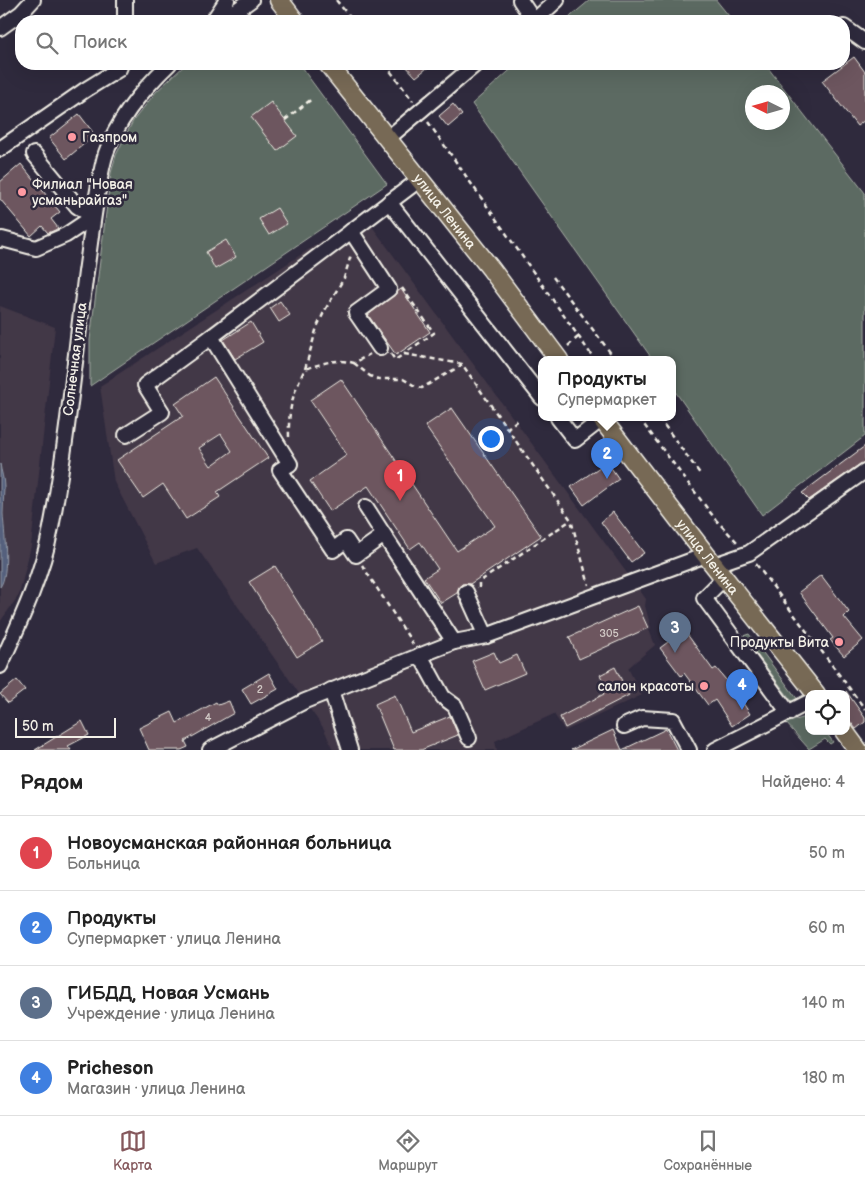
<!DOCTYPE html>
<html lang="ru">
<meta charset="utf-8">
<style>
:root{--surface:#fff;--page:#f6f6f6;--text:#222;--muted:#767676;--line:#e0e0e0;--accent:#85585c}
body{margin:0;font-family:"Balsamiq Sans",sans-serif;background:var(--page);color:var(--text)}
.controls{position:absolute;right:15px;bottom:15px;display:grid;overflow:hidden;border-radius:10px;box-shadow:0 5px 20px #0002}
.controls button{width:45px;height:45px;display:grid;place-items:center;padding:0;border:0;border-bottom:1px solid var(--line);background:var(--surface);color:var(--text);font:25px sans-serif}
.compass{position:absolute;left:745px;top:85px;width:45px;height:45px;border-radius:50%;background:var(--surface);box-shadow:0 5px 20px #0002;rotate:275deg}
.scale{position:absolute;left:15px;bottom:12px;width:101px;box-sizing:border-box;padding-left:5px;border:2px solid #f4f1e8;border-top:0;font-size:14px;line-height:18px;white-space:nowrap;color:#f4f1e8;-webkit-text-stroke:4px #2f2a3d;paint-order:stroke}
.you{position:absolute;left:490px;top:438px;width:18px;height:18px;margin:-12px;border:4px solid #fff;border-radius:50%;background:#1a73e8;box-shadow:0 0 0 8px #1a73e833}
.badge{display:grid;place-items:center;width:32px;height:32px;border-radius:50%;background:var(--accent);color:#fff;font-size:16px;font-weight:700}
.pin{position:absolute;translate:-50% -41px;filter:drop-shadow(0 1px 2px #0008)}
.pin::after{content:'';position:absolute;top:26px;width:18px;height:15px;background:inherit;clip-path:polygon(0 0,100% 0,50% 100%)}
.popup{position:absolute;left:538px;top:356px;width:138px;height:65px;box-sizing:border-box;display:grid;place-content:center;border-radius:10px;background:var(--surface);filter:drop-shadow(0 1px 4px #0005);font-size:16px;white-space:nowrap;color:var(--muted)}
.popup b{font-size:19px;color:var(--text)}
.popup::after{content:'';position:absolute;left:50%;top:100%;margin-left:-10px;border:10px solid transparent;border-top-color:var(--surface)}
.list{margin:0;padding:0;list-style:none}
h2{display:flex;justify-content:space-between;align-items:center;height:65px;margin:0;padding:0 20px;font-size:21px}
h2 small{font-size:16px;font-weight:400;color:var(--muted)}
.list li{display:grid;grid-template-columns:32px 1fr auto;gap:15px;align-items:center;box-sizing:border-box;height:75px;padding:0 20px;border-top:1px solid var(--line)}
.list b{display:block;font-size:19px;white-space:nowrap}
.list p{margin:0;font-size:16px;white-space:nowrap;color:var(--muted)}
.list em{font-size:16px;font-style:normal;color:var(--muted)}
.icon{flex:none;width:28px;height:28px;fill:none;stroke:currentColor;stroke-width:2;stroke-linecap:round;stroke-linejoin:round}
.map{position:relative;flex:none;width:865px;height:750px;overflow:hidden}
.search{position:absolute;background:var(--surface);box-shadow:0 5px 20px #0002;left:15px;right:15px;top:15px;height:55px;display:flex;align-items:center;gap:12px;box-sizing:border-box;padding:0 18px;border-radius:20px;color:var(--muted);font-size:19px}
.sheet{height:365px;background:var(--surface)}
nav{display:flex;justify-content:space-around;align-items:center;box-sizing:border-box;height:70px;border-top:1px solid var(--line);background:var(--surface);font-size:14px;color:var(--muted)}
nav a{display:grid;justify-items:center;gap:2px}
nav .on{color:var(--accent)}
.map>svg:first-child{display:block}
</style>
<div class="map">
<svg width="865" height="750" viewBox="0 0 865 750">
<rect width="100%" height="100%" fill="#2f2a3d"/>
<filter id="ink" filterUnits="userSpaceOnUse"><feTurbulence type="fractalNoise" baseFrequency=".02" numOctaves="2"/><feDisplacementMap in="SourceGraphic" scale="10" xChannelSelector="R" yChannelSelector="G"/><feConvolveMatrix kernelMatrix="1 2 1 2 8 2 1 2 1" color-interpolation-filters="sRGB"/></filter>
<g filter="url(#ink)">
<!-- built -->
<g fill="#423747">
<path d="M363,214l283,385 -1,7 6,22 -2,2 6,15 -27,23 14,27 -77,36 -11,-17 -59,27 2,9h-164l-9,-21 -127,-181 -41,15 -42,-81 -14,-96z"/>
<path d="M0,306l55,21 -24,219 -12,49 -19,27z"/>
</g>
<!-- green -->
<g fill="#5b6b62" stroke="#a8aea5" fill-rule="evenodd">
<path d="M590,0h126l17,21h-168z"/>
<path d="M186,64h113l88,120 -297,202v-46l17,-135 4,-32 5,-18 17,-34 23,-29z"/>
<path d="M517,64h248l100,129v243l-103,79 -90,-128v-27h-19l-181,-256zM782,92v30h-30v-30z"/>
<path d="M749,634l49,66 -4,4 -51,-68z"/>
<path d="M809,716v15h16l8,11 -3,2 -5,-5 -16,10 -23,-26z"/>
</g>
<!-- water -->
<path fill="#54617d" stroke="#949ba8" d="M0,464c1,7 4,15 4,23 0,9 -1,18 -1,27 1,16 7,60 -3,73z"/>
<!-- building -->
<g fill="#6d565e" stroke="#f4f1e8" fill-rule="evenodd">
<path d="M854,57l11,15v48l-8,6 -35,-45z"/>
<path d="M404,64h28l-16,13z"/>
<path d="M271,102l26,34 -20,15 -26,-34z"/>
<path d="M453,104l9,11 -14,12 -9,-11z"/>
<path d="M79,114l16,21 -29,24 -17,-21z"/>
<path d="M21,164l39,48 -9,7 7,9 -3,2 -7,3 -6,-7 -11,10 -31,-37v-17z"/>
<path d="M277,208l10,16 -18,11 -10,-16z"/>
<path d="M226,240l10,17 -21,12 -9,-17z"/>
<path d="M401,289l29,43 -34,23 -28,-40z"/>
<path d="M280,301l10,14 -11,7 -9,-14z"/>
<path d="M251,322l12,20 -28,17 -12,-19z"/>
<path d="M214,377l54,81 -51,34 3,5 -34,22 -23,-35 -20,14 -26,-38 66,-44 -8,-12zM221,434l11,17 -21,15 -12,-18z"/>
<path d="M341,379l116,172 38,-25 -70,-100 27,-18 89,128 -71,48h-8l-3,3 -2,6 -16,10 -17,-25 14,-9 -18,-27 -10,7 -42,-63 -38,25 -20,-30 37,-26 -37,-55z"/>
<path d="M865,446v16l-5,2 -51,36 -7,-7z"/>
<path d="M607,462l12,17 -35,26 -13,-18z"/>
<path d="M613,512l31,41 -13,9 -30,-40z"/>
<path d="M275,566l47,75 -25,16 -48,-75z"/>
<path d="M821,575l28,37 -5,5 19,23 -19,16 -14,-16 3,-2 -34,-46z"/>
<path d="M638,606l10,22 -69,31 -10,-22z"/>
<path d="M684,630l29,40 3,-2 20,24 14,22 -18,12 -17,-26 -7,5 -24,-32 -3,3 -21,-28z"/>
<path d="M494,652l5,11 18,-8 8,18 -40,17 -13,-29z"/>
<path d="M615,667l14,28 -64,33 -5,-11 44,-23 -4,-7 5,-3 -5,-9z"/>
<path d="M269,673l9,16 -27,15 -9,-15z"/>
<path d="M17,680l8,10 -17,13 -8,-9z"/>
<path d="M846,691l19,27v4l-9,7 -10,-13z"/>
<path d="M395,695l16,37 39,-16 8,19 -37,15h-27l-19,-46z"/>
<path d="M229,701l5,12 -49,28 3,6 -7,3h-32l-10,-22 33,-16 5,11 39,-21 2,3z"/>
<path d="M82,721l7,14 -21,11 3,4h-36z"/>
<path d="M666,729l11,21h-106l42,-20 9,20z"/>
</g>
<g fill="none" stroke-linecap="round" stroke-linejoin="round">
<!-- minor casing -->
<g stroke="#f4f1e8" stroke-width="18">
<g id="minor">
<path d="M125,0v21"/>
<path d="M520,0l14,21"/>
<path d="M213,21l14,-21"/>
<path d="M222,21l29,-21"/>
<path d="M534,21l23,-21"/>
<path d="M844,27l21,15"/>
<path d="M0,28l21,-15 12,-13"/>
<path d="M387,139l89,-75"/>
<path d="M0,149l85,-59 34,-21 2,-5"/>
<path d="M419,180l-208,157 79,127 -10,6 53,80 13,-10 10,15 28,-20 70,107 32,-6 220,-81"/>
<path d="M389,202l153,196"/>
<path d="M351,231l38,58 -33,24 24,35"/>
<path d="M0,240l2,-1 34,9 30,-13 27,-18 -16,-11 -43,-52"/>
<path d="M558,418l17,22 27,-21"/>
<path d="M126,435l36,-23 -17,-27 66,-48"/>
<path d="M366,507l18,28"/>
<path d="M714,565l35,-12 116,-82"/>
<path d="M724,578l-20,20 85,115"/>
<path d="M466,592l20,44"/>
<path d="M420,655l23,42 12,9 14,32"/>
<path d="M0,666c20,-44 42,-90 51,-138 16,-84 24,-171 35,-256 4,-27 7,-55 12,-82 2,-12 4,-25 8,-37 12,-35 37,-64 63,-89"/>
<path d="M331,690l19,60"/>
<path d="M624,726l18,-8 31,2 16,30"/>
<path d="M210,750l95,-49 149,-59"/>
<path d="M715,750l94,-48"/>
</g>
</g>
<!-- major casing -->
<g stroke="#f4f1e8" stroke-width="21">
<g id="major">
<path d="M279,0l16,21"/>
<path id="s1" d="M328,64l163,205 68,91"/>
<path id="s2" d="M601,418l105,137 110,139"/>
<path d="M844,731l14,19"/>
</g>
</g>
<!-- path -->
<g stroke="#f4f1e8" stroke-width="2.5" stroke-dasharray="5 4" stroke-linecap="butt">
<path d="M336,0l17,21"/>
<path d="M385,64l28,37"/>
<path d="M285,120l28,-22"/>
<path d="M428,122l167,238"/>
<path d="M553,277l63,83"/>
<path d="M402,288l32,45 -29,20"/>
<path d="M568,346l10,-9"/>
<path d="M391,354l4,6 9,-6 58,10 109,156 18,65"/>
<path d="M354,363l16,13 8,3h25l12,7 7,2 40,-23"/>
<path d="M305,369l12,-42 8,-17 19,-32 7,-23"/>
<path d="M639,418l77,102 22,23"/>
<path d="M659,418l42,57"/>
<path d="M506,429l12,-9"/>
<path d="M289,437c-1,-27 4,-45 16,-68 19,-6 30,-11 49,-6l16,-9"/>
<path d="M756,564l109,145"/>
<path d="M362,565l51,79"/>
<path d="M479,588v-6l92,-62"/>
</g>
<!-- minor -->
<use href="#minor" stroke="#2f2a3d" stroke-width="14"/>
<!-- major -->
<use href="#major" stroke="#776954" stroke-width="18"/>
</g>
</g>
<!-- markers -->
<g fill="#ff9aa2" stroke="#2f2a3d" stroke-width="2">
<circle cx="72" cy="137" r="5"/>
<circle cx="22" cy="192" r="5"/>
<circle cx="839" cy="642" r="5"/>
<circle cx="704" cy="686" r="5"/>
</g>
<g text-anchor="middle" dominant-baseline="central" stroke-width="5" stroke-linejoin="round" paint-order="stroke">
<!-- number labels -->
<g font-size="11" fill="#d2cac6">
<text x="609" y="633">305</text>
<text x="260" y="689">2</text>
<text x="208" y="717">4</text>
</g>
<!-- poi labels -->
<g font-size="14" fill="#f4f1e8" stroke="#2f2a3d" text-anchor="start">
<text x="82" y="137">Газпром</text>
<text x="32" y="184">Филиал "Новая<tspan x="32" dy="16">усманьрайгаз"</tspan></text>
<text x="829" y="642" text-anchor="end">Продукты Вита</text>
<text x="694" y="686" text-anchor="end">салон красоты</text>
</g>
<!-- street labels -->
<g font-size="14" fill="#f4f1e8" stroke="#2f2a3d">
<text stroke="none"><textPath href="#s1" startOffset="188">улица Ленина</textPath></text>
<text transform="translate(75 359) rotate(-83)">Солнечная улица</text>
<text stroke="none"><textPath href="#s2" startOffset="175">улица Ленина</textPath></text>
</g>
</g>
</svg>
<div class="controls">
<button><svg class="icon" aria-label="locate" viewBox="0 0 24 24"><circle cx="12" cy="12" r="6"/><path d="M12 2v4M12 18v4M2 12h4M18 12h4"/></svg></button>
</div>
<svg class="compass" viewBox="-18 -18 36 36"><path d="M0-13l5 13h-10z" fill="#e53935"/><path d="M0 13l5-13h-10z" fill="#767676"/></svg>
<div class="scale">50 m</div>
<div class="you"></div>
<div class="pin badge" style="left:400px;top:501px;background:#e0444e">1</div>
<div class="pin badge" style="left:607px;top:479px;background:#3f7fe0">2</div>
<div class="popup"><b>Продукты</b>Супермаркет</div>
<div class="pin badge" style="left:675px;top:653px;background:#5c6f8a">3</div>
<div class="pin badge" style="left:742px;top:710px;background:#3f7fe0">4</div>
<div class="search"><svg class="icon" aria-label="search" viewBox="0 0 24 24"><circle cx="10" cy="10" r="6"/><path d="M15 15l6 6"/></svg>Поиск</div>
</div>
<section class="sheet">
<h2>Рядом<small>Найдено: 4</small></h2>
<ul class="list">
<li><span class="badge" style="background:#e0444e">1</span><div><b>Новоусманская районная больница</b><p>Больница</p></div><em>50 m</em></li>
<li><span class="badge" style="background:#3f7fe0">2</span><div><b>Продукты</b><p>Супермаркет · улица Ленина</p></div><em>60 m</em></li>
<li><span class="badge" style="background:#5c6f8a">3</span><div><b>ГИБДД, Новая Усмань</b><p>Учреждение · улица Ленина</p></div><em>140 m</em></li>
<li><span class="badge" style="background:#3f7fe0">4</span><div><b>Pricheson</b><p>Магазин · улица Ленина</p></div><em>180 m</em></li>
</ul>
</section>
<nav>
<a class="on"><svg class="icon" aria-label="map" viewBox="0 0 24 24"><path d="M3 6l6-2 6 2 6-2v14l-6 2-6-2-6 2zM9 4v14M15 6v14"/></svg>Карта</a>
<a><svg class="icon" aria-label="directions" viewBox="0 0 24 24"><path d="M12 3l9 9-9 9-9-9zM9 14v-3h6M13 9l2 2-2 2"/></svg>Маршрут</a>
<a><svg class="icon" aria-label="saved" viewBox="0 0 24 24"><path d="M7 4h10v16l-5-4-5 4z"/></svg>Сохранённые</a>
</nav>
